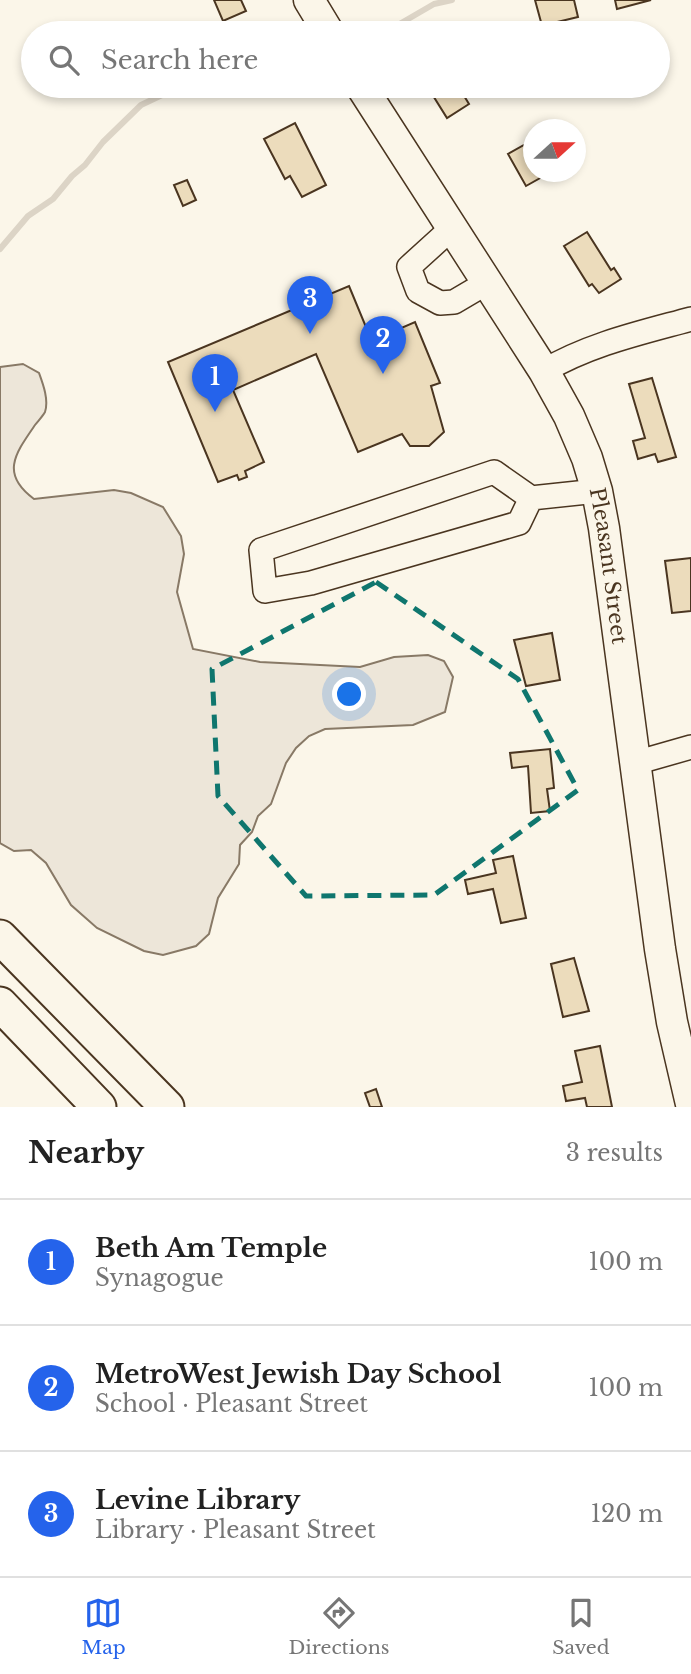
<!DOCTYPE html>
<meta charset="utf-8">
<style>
:root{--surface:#fff;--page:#f6f6f6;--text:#222;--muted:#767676;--line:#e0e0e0;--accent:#2563eb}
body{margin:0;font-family:"Libre Baskerville",serif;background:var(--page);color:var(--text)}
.compass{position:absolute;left:523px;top:119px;width:63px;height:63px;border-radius:50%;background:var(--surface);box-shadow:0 4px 10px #0003;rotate:69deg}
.you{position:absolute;left:350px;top:695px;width:24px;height:24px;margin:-18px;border:5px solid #fff;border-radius:50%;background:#1a73e8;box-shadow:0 0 0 10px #1a73e833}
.badge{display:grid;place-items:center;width:46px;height:46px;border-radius:50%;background:var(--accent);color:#fff;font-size:23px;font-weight:700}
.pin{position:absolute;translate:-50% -58px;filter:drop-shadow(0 2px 4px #0008)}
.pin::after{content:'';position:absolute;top:37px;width:24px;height:21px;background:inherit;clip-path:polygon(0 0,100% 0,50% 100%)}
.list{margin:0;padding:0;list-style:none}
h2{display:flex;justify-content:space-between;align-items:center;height:91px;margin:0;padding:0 28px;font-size:30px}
h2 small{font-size:23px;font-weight:400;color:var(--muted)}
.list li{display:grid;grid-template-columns:46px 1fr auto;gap:21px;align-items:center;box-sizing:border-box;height:126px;padding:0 28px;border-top:2px solid var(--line)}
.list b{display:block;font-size:26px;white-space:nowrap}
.list p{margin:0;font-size:23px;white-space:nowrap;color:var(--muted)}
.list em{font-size:23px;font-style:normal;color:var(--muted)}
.icon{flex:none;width:38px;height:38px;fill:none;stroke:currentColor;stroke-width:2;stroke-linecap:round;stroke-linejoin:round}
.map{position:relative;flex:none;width:691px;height:1107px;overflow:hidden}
.search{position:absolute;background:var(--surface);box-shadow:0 4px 10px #0003;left:21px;right:21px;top:21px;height:77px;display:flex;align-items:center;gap:18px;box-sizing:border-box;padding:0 24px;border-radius:38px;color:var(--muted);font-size:26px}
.sheet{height:469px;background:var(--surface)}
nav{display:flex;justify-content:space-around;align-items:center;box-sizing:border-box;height:98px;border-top:2px solid var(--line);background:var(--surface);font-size:19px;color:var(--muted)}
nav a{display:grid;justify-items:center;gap:4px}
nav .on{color:var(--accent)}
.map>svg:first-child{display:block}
</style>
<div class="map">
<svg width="691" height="1107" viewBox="0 0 691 1107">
<rect width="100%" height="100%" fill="#fbf6e9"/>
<!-- green -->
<path fill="#ede6d9" stroke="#887966" stroke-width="2" d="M23,364l16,9c4,11 10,27 6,39 -2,4 -7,9 -10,13 -20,29 -35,49 -1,74l80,-9 17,3 32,14 18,29 3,18 -7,38 16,57 67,13 100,5 34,-10 34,-2 16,6 9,16 -8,35 -32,13 -88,4 -16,7 -13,12 -10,15 -15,41 -13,12 -6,16 -12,13 -1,19 -21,34 -9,36 -13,12 -33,9 -19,-4 -47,-23 -26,-23 -25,-42 -15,-13 -17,1 -14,-8v-476z"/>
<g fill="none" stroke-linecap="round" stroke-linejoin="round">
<!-- stream -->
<g stroke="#dcd4c6" stroke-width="6">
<path d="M384,33l50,-29 18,-4"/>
<path d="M0,249l28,-33 25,-17 19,-23 13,-11 18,-23 38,-37 40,-19"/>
</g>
</g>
<!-- building -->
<g fill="#ecdcbc" stroke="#4a3520" stroke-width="2">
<path d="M214,0h27l5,11 -23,10z"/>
<path d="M535,0h39l4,17 -25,6 2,7 -11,3z"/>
<path d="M615,0h36l-34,9z"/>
<path d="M427,86h31l11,18 -22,14z"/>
<path d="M295,123l31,62 -24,12 -12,-21 -5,3 -21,-40z"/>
<path d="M531,141l3,4v27l15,1 -23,13 -18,-32z"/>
<path d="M187,180l9,20 -13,6 -9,-21z"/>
<path d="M587,232l24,38 3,-2 7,11 -22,14 -7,-9 -3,2 -25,-40z"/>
<path d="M349,286l19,46 19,-8 3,9 25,-11 25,61 -9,3 13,46 -15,14h-19l-8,-12 -44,18 -42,-98 -83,36 31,72 -19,9 2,6 -8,3 -2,-5 -19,7 -50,-120z"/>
<path d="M652,378l24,79 -18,5 -3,-8 -17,5 -5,-18 12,-3 -16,-54z"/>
<path d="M691,558v53l-19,2 -7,-52z"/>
<path d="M552,633l8,47 -34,6 -12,-46z"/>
<path d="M550,749l4,39 -7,1 3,22 -19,2 -3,-47 -16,2 -2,-15z"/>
<path d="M513,856l13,62 -25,5 -8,-34 -25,5 -3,-14 31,-7 -3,-13z"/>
<path d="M574,958l15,53 -26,6 -12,-53z"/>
<path d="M600,1046l12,61h-25l-2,-9 -19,3 -3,-15 19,-4 -7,-31z"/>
<path d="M376,1089l6,18h-12l-5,-14z"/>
</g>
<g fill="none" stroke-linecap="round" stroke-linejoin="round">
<!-- minor casing -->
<g stroke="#4a3520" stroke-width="26">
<g id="minor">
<path d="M453,227l-44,40 9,24 22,12 14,-1 34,-20"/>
<path d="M544,371c46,-27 96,-38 147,-52"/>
<path d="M531,498l-12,25 -208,60 -46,8 -4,-41 233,-78 37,26 66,-7"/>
<path d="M635,763l56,-16"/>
</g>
</g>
<!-- major casing -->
<g stroke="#4a3520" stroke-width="33">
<g id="major">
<path d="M309,0l20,33"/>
<path id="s1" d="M361,86l183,285 25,45 18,42 10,33 7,37 56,421 12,73 19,82"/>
</g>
</g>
<!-- highway casing -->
<g stroke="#4a3520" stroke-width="37">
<g id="highway">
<path d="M0,937l167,170"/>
<path d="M0,1004l99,103"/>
</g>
</g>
<!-- minor -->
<use href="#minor" stroke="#fbf6e9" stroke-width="23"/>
<!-- major -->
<use href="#major" stroke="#fbf6e9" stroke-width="30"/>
<!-- highway -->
<use href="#highway" stroke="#fbf6e9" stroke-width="33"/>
</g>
<!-- marked area -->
<path fill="none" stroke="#0f766e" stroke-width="5" stroke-dasharray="14 9" stroke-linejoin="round" d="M376,582l142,97 60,111 -144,105 -128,1 -88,-100 -6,-127z"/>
<g text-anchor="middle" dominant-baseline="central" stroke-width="5" stroke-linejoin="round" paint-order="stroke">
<!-- street labels -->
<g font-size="21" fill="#4a3520" stroke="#fbf6e9">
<text stroke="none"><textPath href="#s1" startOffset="546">Pleasant Street</textPath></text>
</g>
</g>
</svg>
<svg class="compass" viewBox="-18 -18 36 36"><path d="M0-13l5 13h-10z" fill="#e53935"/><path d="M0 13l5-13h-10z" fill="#767676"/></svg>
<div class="you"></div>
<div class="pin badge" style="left:215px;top:412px">1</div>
<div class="pin badge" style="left:383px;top:374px">2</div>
<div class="pin badge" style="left:310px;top:334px">3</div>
<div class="search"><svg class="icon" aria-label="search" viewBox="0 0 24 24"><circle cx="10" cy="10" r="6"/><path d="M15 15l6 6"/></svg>Search here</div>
</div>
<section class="sheet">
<h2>Nearby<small>3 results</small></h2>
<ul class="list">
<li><span class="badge">1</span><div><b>Beth Am Temple</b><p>Synagogue</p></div><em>100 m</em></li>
<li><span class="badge">2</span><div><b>MetroWest Jewish Day School</b><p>School · Pleasant Street</p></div><em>100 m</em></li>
<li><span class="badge">3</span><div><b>Levine Library</b><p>Library · Pleasant Street</p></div><em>120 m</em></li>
</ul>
</section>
<nav>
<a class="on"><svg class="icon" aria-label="map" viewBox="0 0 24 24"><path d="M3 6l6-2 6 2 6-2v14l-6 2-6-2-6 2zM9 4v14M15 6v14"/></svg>Map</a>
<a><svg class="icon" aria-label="directions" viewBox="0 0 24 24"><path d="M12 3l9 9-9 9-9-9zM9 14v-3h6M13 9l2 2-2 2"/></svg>Directions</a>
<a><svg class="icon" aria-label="saved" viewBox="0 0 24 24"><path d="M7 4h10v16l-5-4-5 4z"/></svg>Saved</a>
</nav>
